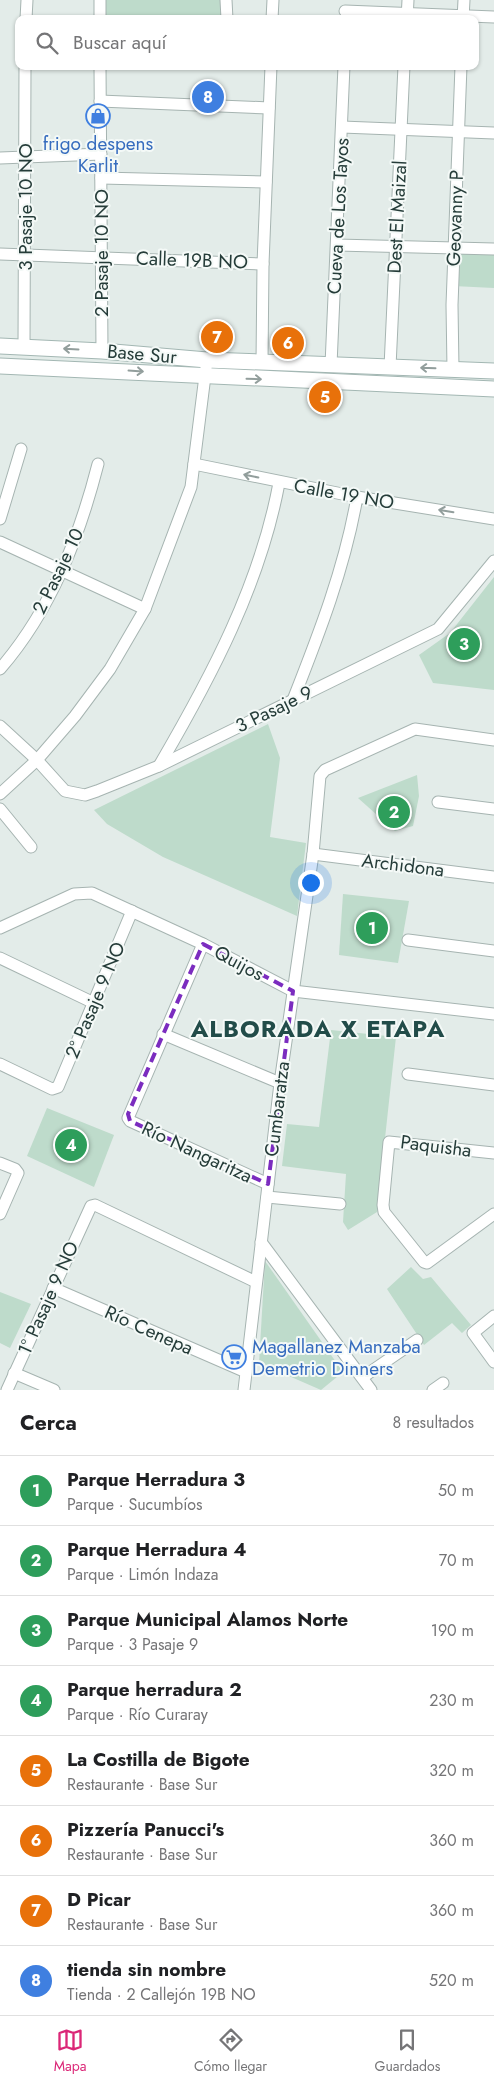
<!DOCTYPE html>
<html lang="es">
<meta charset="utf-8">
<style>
:root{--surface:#fff;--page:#f2f2f2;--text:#202124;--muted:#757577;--line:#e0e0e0;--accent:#db2777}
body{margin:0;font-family:Jost,sans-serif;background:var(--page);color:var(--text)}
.you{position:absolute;left:310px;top:882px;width:18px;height:18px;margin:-12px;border:4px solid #fff;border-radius:50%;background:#1a73e8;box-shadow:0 0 0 8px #1a73e833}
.badge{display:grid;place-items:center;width:32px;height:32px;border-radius:50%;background:var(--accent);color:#fff;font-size:16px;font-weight:700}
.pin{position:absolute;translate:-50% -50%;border:2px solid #fff;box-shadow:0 1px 5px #0006}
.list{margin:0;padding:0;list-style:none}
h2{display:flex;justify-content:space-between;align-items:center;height:65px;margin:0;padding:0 20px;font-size:21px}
h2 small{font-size:16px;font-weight:400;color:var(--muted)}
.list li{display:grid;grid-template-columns:32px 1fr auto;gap:15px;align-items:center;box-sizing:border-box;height:70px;padding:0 20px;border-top:1px solid var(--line)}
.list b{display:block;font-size:19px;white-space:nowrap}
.list p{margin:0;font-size:16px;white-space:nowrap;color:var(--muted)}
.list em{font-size:16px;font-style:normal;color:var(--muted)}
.icon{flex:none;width:28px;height:28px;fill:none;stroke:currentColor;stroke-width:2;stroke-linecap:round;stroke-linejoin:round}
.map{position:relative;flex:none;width:494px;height:1390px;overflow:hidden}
.search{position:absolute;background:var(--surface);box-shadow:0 1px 4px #0004;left:15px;right:15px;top:15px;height:55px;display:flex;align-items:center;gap:12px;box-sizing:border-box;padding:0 18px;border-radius:10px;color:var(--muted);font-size:19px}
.sheet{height:625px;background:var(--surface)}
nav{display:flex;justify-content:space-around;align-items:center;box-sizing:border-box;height:70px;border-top:1px solid var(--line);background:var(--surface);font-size:14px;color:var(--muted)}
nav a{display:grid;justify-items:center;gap:2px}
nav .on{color:var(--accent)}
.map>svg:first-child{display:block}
</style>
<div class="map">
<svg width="494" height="1390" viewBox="0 0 494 1390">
<rect width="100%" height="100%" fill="#e3ece9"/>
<!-- green -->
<g fill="#bedbcb">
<path d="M102,0h122l-1,19h-121z"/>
<path d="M456,251l38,2v35l-41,-2z"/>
<path d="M494,577v113l-61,-7 -14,-28 31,-22z"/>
<path d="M268,724l12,34 -10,79 36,6 -9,73 -134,-59 -56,-33 -13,-14z"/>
<path d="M417,775l2,21 -6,30 -18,5 -37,-33z"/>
<path d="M343,894l66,7 -11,62 -59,-8z"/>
<path d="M331,1030l65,7 -19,175 -29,18 -5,-8 3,-48 -64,-8 5,-42 32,3z"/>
<path d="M47,1108l67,27 -20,52 -67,-31z"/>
<path d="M265,1261l78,111 -22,18 -62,-27z"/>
<path d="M411,1267l12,12 8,-2 40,48 -9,8 -10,-10 -28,22 -37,-56z"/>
<path d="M0,1292l31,12 -21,44 -10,-5z"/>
</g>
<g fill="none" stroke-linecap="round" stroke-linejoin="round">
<!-- street casing -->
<g stroke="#a6b4b1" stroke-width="13">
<g id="street">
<path d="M100,0v19"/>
<path d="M226,0l1,19"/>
<path d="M345,11l149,6"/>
<path d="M26,19l1,-19"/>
<path d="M272,19l1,-19"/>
<path d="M407,19l1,-19"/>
<path d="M463,19l1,-19"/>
<path d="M100,66l2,285"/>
<path d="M100,101l169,7"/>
<path d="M342,127l152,6"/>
<path d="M0,158l101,-4"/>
<path d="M101,178l165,4"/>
<path d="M337,245l157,4"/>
<path d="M0,254l263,10"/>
<path d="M24,347l1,-281"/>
<path d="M262,362l1,-98 8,-198"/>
<path d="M331,365l13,-299"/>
<path d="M390,367l14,-301"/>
<path d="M453,369l-1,-64 9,-239"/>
<path d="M194,464l163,33 137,22"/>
<path d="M0,519l21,-70"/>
<path d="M0,542l145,67"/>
<path d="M0,669c51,-59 79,-131 98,-205"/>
<path d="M293,700c26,-66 52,-133 64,-203"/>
<path d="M0,726l37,34 28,31 20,4 12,-4 62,-25 279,-137 56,-68"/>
<path d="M159,766c52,-89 101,-181 120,-283"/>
<path d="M0,794l37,-34 38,-44 35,-47 35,-60 46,-122 16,-127"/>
<path d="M438,802l56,7"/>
<path d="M0,809l31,38"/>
<path d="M313,854l181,23"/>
<path d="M0,928l74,-34 18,-1 111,51 90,47 201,23"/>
<path d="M408,940l86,11"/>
<path d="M203,944l-75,174 2,3 138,63"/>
<path d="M0,958l94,45"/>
<path d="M163,1034l117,49"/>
<path d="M0,1064l52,25 6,-2 74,-176"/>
<path d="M408,1074l86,11"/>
<path d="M494,1153l-105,-11 -6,63 1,7 40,50 3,1 67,-49"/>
<path d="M0,1163l15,6 3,4 -18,41"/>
<path d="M267,1197l73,7"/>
<path d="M261,1242l110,148"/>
<path d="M53,1288l193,84"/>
<path d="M494,1316l-21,17 21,29"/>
<path d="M14,1373l40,17"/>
<path d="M363,1377l54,-37"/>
<path d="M7,1390l84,-184 4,-1 161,77"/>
<path d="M244,1390l36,-307 33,-229 7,-78 5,-6 90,-41 79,11"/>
<path d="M433,1390l10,-7"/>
</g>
</g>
<!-- secondary casing -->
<g stroke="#a3b7b3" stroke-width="17">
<g id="secondary">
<path d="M0,346l102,5 105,9 287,11"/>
<path d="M0,366l494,23"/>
</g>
</g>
<!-- street -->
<use href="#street" stroke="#fff" stroke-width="11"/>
<!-- secondary -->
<use href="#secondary" stroke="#fff" stroke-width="15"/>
</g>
<!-- one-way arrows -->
<defs><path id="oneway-shaft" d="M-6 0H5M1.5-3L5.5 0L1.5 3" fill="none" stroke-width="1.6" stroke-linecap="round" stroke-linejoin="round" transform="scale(1.25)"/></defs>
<g stroke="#929e9c">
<use href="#oneway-shaft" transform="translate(71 349) rotate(-177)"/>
<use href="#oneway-shaft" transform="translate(428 368) rotate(-178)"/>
<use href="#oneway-shaft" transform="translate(136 371) rotate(4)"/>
<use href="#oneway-shaft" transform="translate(254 379) rotate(2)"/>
<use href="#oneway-shaft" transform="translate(251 476) rotate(-168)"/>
<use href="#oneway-shaft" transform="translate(446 511) rotate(-171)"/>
</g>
<!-- marked area -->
<path fill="none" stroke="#7b2cbf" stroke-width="4" stroke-dasharray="10 6" stroke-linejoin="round" d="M203,944l90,47 -25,193 -138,-63 -2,-7z"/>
<!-- icons -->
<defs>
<g id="shop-ring" transform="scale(1.25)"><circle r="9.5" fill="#f4f9f7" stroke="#3f7fe0" stroke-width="1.5"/><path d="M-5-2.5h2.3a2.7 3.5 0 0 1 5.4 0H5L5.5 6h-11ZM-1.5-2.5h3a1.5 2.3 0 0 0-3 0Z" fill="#3f7fe0"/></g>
<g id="supermarket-ring" transform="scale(1.25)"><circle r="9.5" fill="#f4f9f7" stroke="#3f7fe0" stroke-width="1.5"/><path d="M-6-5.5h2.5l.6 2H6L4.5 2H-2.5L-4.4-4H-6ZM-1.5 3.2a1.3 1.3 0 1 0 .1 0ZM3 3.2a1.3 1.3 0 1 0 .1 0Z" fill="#3f7fe0"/></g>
</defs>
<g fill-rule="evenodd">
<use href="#shop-ring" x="98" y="116"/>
<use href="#supermarket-ring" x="234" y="1357"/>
</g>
<g text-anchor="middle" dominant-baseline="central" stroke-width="4" stroke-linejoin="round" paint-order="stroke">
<!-- shop labels -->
<g font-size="19" fill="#366cbe" stroke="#f4f9f7">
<text x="98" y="143">frigo despens<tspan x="98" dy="22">Karlit</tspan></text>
<text x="252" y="1346" text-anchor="start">Magallanez Manzaba<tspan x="252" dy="22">Demetrio Dinners</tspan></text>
</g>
<!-- street labels -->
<g font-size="19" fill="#253c39" stroke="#f4f9f7">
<text transform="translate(25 207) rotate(-90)">3 Pasaje 10 NO</text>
<text transform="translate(338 216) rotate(-87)">Cueva de Los Tayos</text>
<text transform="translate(397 217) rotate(-87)">Dest El Maizal</text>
<text transform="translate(455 218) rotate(-88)">Geovanny P</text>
<text transform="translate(101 253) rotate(-90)">2 Pasaje 10 NO</text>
<text transform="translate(192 260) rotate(2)">Calle 19B NO</text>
<text transform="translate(142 354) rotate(5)">Base Sur</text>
<text transform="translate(344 494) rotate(10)">Calle 19 NO</text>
<text transform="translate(58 571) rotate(-64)">2 Pasaje 10</text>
<text transform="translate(274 709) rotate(-26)">3 Pasaje 9</text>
<text transform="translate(403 865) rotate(7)">Archidona</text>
<text transform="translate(239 963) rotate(28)">Quijos</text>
<text transform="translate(95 1000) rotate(-67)">2º Pasaje 9 NO</text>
<text transform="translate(277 1109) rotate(-83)">Cumbaratza</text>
<text transform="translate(436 1146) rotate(7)">Paquisha</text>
<text transform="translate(197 1152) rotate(25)">Río Nangaritza</text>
<text transform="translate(48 1298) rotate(-66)">1º Pasaje 9 NO</text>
<text transform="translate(149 1330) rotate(24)">Río Cenepa</text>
</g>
<!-- district labels -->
<g font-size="24" font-weight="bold" letter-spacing="1" fill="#224c49" stroke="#f4f9f7">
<text x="318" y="1028">ALBORADA X ETAPA</text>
</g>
</g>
</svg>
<div class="you"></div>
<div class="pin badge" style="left:372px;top:928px;background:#2e9e5b">1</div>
<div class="pin badge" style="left:394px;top:812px;background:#2e9e5b">2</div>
<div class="pin badge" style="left:464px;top:644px;background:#2e9e5b">3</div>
<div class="pin badge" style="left:71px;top:1145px;background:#2e9e5b">4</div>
<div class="pin badge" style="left:325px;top:397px;background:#e8710a">5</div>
<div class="pin badge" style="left:288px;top:343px;background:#e8710a">6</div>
<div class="pin badge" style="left:217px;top:337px;background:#e8710a">7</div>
<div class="pin badge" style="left:208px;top:97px;background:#3f7fe0">8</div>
<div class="search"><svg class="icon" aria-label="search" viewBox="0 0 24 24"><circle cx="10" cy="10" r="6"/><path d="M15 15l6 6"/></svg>Buscar aquí</div>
</div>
<section class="sheet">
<h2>Cerca<small>8 resultados</small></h2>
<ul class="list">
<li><span class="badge" style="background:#2e9e5b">1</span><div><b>Parque Herradura 3</b><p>Parque · Sucumbíos</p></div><em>50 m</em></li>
<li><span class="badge" style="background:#2e9e5b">2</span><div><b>Parque Herradura 4</b><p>Parque · Limón Indaza</p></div><em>70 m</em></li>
<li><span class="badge" style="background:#2e9e5b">3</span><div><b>Parque Municipal Alamos Norte</b><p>Parque · 3 Pasaje 9</p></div><em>190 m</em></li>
<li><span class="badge" style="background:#2e9e5b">4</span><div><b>Parque herradura 2</b><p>Parque · Río Curaray</p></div><em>230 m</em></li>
<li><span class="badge" style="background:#e8710a">5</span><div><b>La Costilla de Bigote</b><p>Restaurante · Base Sur</p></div><em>320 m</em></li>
<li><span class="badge" style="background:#e8710a">6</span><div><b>Pizzería Panucci's</b><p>Restaurante · Base Sur</p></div><em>360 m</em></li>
<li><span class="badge" style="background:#e8710a">7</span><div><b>D Picar</b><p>Restaurante · Base Sur</p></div><em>360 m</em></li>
<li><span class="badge" style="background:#3f7fe0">8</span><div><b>tienda sin nombre</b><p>Tienda · 2 Callejón 19B NO</p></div><em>520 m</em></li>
</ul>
</section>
<nav>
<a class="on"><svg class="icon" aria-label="map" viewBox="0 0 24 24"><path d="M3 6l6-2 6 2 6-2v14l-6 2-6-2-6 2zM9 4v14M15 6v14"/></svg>Mapa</a>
<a><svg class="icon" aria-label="directions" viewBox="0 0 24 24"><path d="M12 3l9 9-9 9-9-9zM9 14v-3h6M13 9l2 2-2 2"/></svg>Cómo llegar</a>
<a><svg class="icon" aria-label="saved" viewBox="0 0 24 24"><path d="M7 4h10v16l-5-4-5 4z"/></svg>Guardados</a>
</nav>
